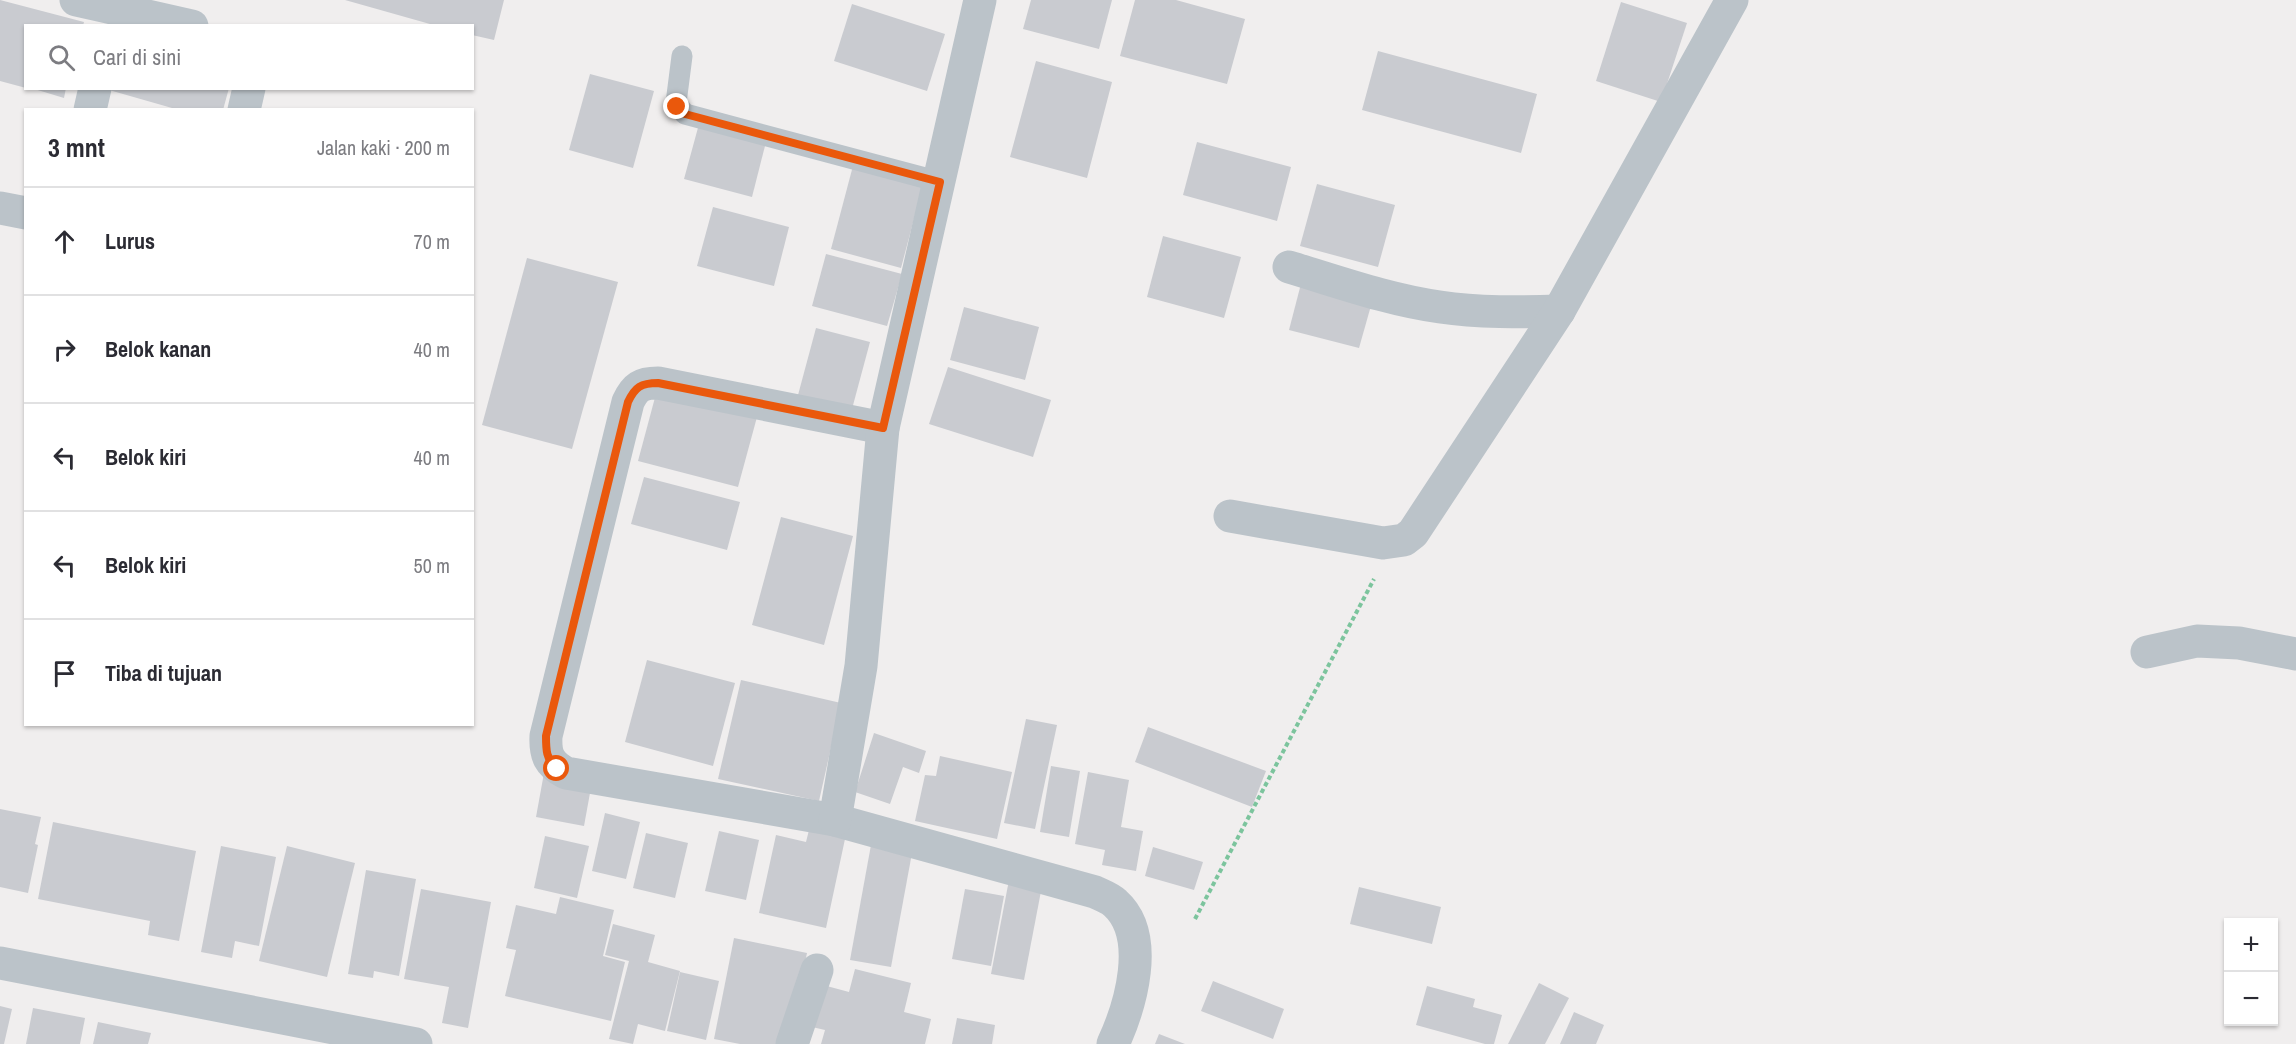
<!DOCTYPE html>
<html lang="id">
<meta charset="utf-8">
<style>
:root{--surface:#fff;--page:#f7f7f7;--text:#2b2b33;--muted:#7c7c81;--line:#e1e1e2}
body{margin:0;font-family:"Archivo Narrow",sans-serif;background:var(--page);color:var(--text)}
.controls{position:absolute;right:18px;bottom:18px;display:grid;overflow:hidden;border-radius:0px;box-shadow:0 2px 4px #0004}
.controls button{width:54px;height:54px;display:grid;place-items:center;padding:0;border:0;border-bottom:2px solid var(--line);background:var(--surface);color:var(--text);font:30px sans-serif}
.stop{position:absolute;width:18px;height:18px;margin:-14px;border:4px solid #ea580c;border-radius:50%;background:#fff}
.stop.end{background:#ea580c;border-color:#fff;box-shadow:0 2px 6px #0008}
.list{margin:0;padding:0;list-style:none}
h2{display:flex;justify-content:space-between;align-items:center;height:78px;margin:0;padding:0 24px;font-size:26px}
h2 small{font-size:20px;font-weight:400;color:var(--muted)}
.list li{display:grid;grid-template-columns:39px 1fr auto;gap:18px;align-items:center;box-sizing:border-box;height:108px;padding:0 24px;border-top:2px solid var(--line)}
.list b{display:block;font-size:22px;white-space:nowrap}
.list em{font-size:20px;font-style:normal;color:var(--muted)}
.icon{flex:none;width:33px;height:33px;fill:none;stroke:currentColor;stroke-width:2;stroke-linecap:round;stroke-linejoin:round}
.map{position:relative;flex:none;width:2296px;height:1044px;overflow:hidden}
.search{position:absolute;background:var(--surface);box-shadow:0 2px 4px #0004;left:24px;top:24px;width:450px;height:66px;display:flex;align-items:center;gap:15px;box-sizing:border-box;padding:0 21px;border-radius:0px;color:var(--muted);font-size:22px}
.panel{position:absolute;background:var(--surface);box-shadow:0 2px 4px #0004;left:24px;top:108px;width:450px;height:618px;border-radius:0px}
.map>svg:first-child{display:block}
</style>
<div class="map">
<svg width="2296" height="1044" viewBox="0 0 2296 1044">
<rect width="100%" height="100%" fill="#f0eeee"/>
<!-- building -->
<g fill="#c9cbd0">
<path d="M0,0l84,22 -1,4h-57v62l-26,-7z"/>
<path d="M345,0h159l-10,40 -22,-5v-9h-35z"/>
<path d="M1031,0h81l-13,49 -76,-20z"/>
<path d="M1135,0h41l69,19 -18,65 -107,-28z"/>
<path d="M1621,2l66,21 -26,79 -65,-21z"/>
<path d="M852,4l93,30 -18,57 -93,-30z"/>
<path d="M1378,51l159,43 -16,59 -159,-43z"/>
<path d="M1036,61l76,21 -25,96 -77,-21z"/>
<path d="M590,74l64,17 -21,77 -64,-18z"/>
<path d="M31,88h35l-2,10z"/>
<path d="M102,88h127l-6,22h-44z"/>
<path d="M699,124l67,18 -14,55 -68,-18z"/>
<path d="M1197,142l94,25 -14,54 -94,-26z"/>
<path d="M854,162l70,19 -23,87 -70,-19z"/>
<path d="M1317,184l78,21 -17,62 -78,-21z"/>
<path d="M713,207l76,20 -15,59 -77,-20z"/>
<path d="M1163,236l78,21 -17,61 -77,-21z"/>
<path d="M826,254l76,20 -15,52 -75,-20z"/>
<path d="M527,258l91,24 -46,167 -90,-24z"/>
<path d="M1303,276l71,19 -15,53 -70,-18z"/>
<path d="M964,307l75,20 -14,53 -75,-20z"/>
<path d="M816,328l54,14 -18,67 -54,-14z"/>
<path d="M948,367l103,33 -18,57 -104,-33z"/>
<path d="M657,390l100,27 -19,70 -100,-26z"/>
<path d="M644,477l96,25 -13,48 -96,-26z"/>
<path d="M781,517l72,19 -29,109 -72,-20z"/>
<path d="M647,660l88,23 -22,83 -88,-24z"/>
<path d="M741,680l100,23 -22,98 -101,-22z"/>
<path d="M1026,719l31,6 -22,104 -31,-6z"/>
<path d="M1148,727l118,44 -14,36 -117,-45z"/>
<path d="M874,733l52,18 -7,22 -16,-6 -13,37 -35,-12z"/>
<path d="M940,756l72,16 -15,67 -82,-18 10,-46 11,1z"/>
<path d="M1051,766l29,5 -11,66 -29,-5z"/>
<path d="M1088,772l41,8 -8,47 22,4 -7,40 -34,-6 3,-15 -30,-6z"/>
<path d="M544,773l48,9 -8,44 -48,-9z"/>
<path d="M0,809l41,8 -6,27 3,1 -10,48 -28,-6z"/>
<path d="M605,813l35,9 -14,57 -34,-8z"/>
<path d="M53,822l143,29 -17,90 -31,-6 2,-14 -112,-22z"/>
<path d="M809,830l36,9 -19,89 -67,-15 17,-78 30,7z"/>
<path d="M719,831l40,9 -13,60 -41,-9z"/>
<path d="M646,833l42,10 -13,55 -42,-10z"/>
<path d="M545,836l44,10 -12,52 -43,-10z"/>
<path d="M871,845l41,8 -21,114 -41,-7z"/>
<path d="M221,846l55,11 -17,89 -24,-5 -3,17 -31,-6z"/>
<path d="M287,846l68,17 -28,114 -68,-16z"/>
<path d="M1153,847l50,15 -9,28 -49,-14z"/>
<path d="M366,870l50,9 -17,97 -25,-5 -1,7 -25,-4z"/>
<path d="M1009,880l33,6 -18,94 -33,-6z"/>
<path d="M1359,887l82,20 -9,37 -82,-20z"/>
<path d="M421,889l70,13 -23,126 -26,-5 7,-36 -45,-8z"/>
<path d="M965,889l39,7 -13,70 -39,-7z"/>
<path d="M560,897l54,13 -11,46 22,6 -14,59 -106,-25 11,-46 -10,-2 10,-43 40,9z"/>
<path d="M613,924l42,11 -7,27 32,9 -15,60 -27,-7 -5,20 -24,-5 20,-78 -24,-6z"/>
<path d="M734,938l73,15 -19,91h-48l-26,-5z"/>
<path d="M855,969l56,14 -7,29 27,7 -6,25h-104l4,-14 -13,-3 11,-42 26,7z"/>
<path d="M680,972l39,9 -13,59 -39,-9z"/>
<path d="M1213,981l71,28 -11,30 -72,-28z"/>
<path d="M1539,983l30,15 -24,46h-37z"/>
<path d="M1427,986l48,13 -2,8 29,8 -8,29h-9l-69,-19z"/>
<path d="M0,1006l12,3 -8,35h-4z"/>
<path d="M33,1008l52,10 -5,26h-54z"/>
<path d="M1574,1012l30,13 -8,19h-36z"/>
<path d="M957,1018l38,7 -3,19h-40z"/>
<path d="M98,1022l53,11 -3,11h-55z"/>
<path d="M1159,1034l26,10h-30z"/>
</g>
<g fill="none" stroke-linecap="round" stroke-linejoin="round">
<!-- path -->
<path stroke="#7cc49d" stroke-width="4" stroke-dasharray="4.5 3" stroke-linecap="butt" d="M1195,919l179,-340"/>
<!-- service -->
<path stroke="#bbc3c9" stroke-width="21" d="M682,56l-6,47 9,11 255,68"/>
<!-- minor -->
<g stroke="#bbc3c9" stroke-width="33">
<path d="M76,0l116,26"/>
<path d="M90,110l5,-22"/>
<path d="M244,110l5,-22"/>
<path d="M0,208l26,5"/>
<path d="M1289,267c50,15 100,33 151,40 39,6 80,5 119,4"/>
<path d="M883,428l-225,-45c-17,0 -23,4 -30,19l-82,334c-1,19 3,28 20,37l269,47 260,72c6,3 15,6 20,11 37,33 15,104 -2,141"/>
<path d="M1230,516l153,27 21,-3 9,-7 146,-222 173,-311"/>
<path d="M2147,652l50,-11 42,2 57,11"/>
<path d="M835,820l26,-154 22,-238 97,-428"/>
<path d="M0,963l416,81"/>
<path d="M792,1044l25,-74"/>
</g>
</g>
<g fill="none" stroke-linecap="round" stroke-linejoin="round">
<!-- route -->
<path stroke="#ea580c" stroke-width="8" d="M557,769c-11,-10 -11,-19 -11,-33l82,-334c7,-15 13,-19 30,-19l225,45 57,-246 -255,-68 -8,-7"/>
</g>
</svg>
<div class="controls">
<button>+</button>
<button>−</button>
</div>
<div class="stop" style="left:557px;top:769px"></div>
<div class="stop end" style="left:677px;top:107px"></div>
<div class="search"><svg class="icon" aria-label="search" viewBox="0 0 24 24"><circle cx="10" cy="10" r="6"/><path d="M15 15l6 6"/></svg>Cari di sini</div>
<section class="panel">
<h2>3 mnt<small>Jalan kaki · 200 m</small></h2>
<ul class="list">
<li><svg class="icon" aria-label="ahead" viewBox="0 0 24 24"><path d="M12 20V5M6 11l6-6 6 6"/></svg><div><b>Lurus</b></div><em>70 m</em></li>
<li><svg class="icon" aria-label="right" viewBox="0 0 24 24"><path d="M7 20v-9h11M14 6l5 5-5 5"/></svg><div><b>Belok kanan</b></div><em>40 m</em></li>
<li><svg class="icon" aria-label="left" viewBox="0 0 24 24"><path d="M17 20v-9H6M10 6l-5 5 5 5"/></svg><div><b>Belok kiri</b></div><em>40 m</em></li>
<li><svg class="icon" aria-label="left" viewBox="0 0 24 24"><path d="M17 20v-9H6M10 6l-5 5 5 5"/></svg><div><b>Belok kiri</b></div><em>50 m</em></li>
<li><svg class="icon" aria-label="arrive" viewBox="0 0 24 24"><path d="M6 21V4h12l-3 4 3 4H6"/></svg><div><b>Tiba di tujuan</b></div></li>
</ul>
</section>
</div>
